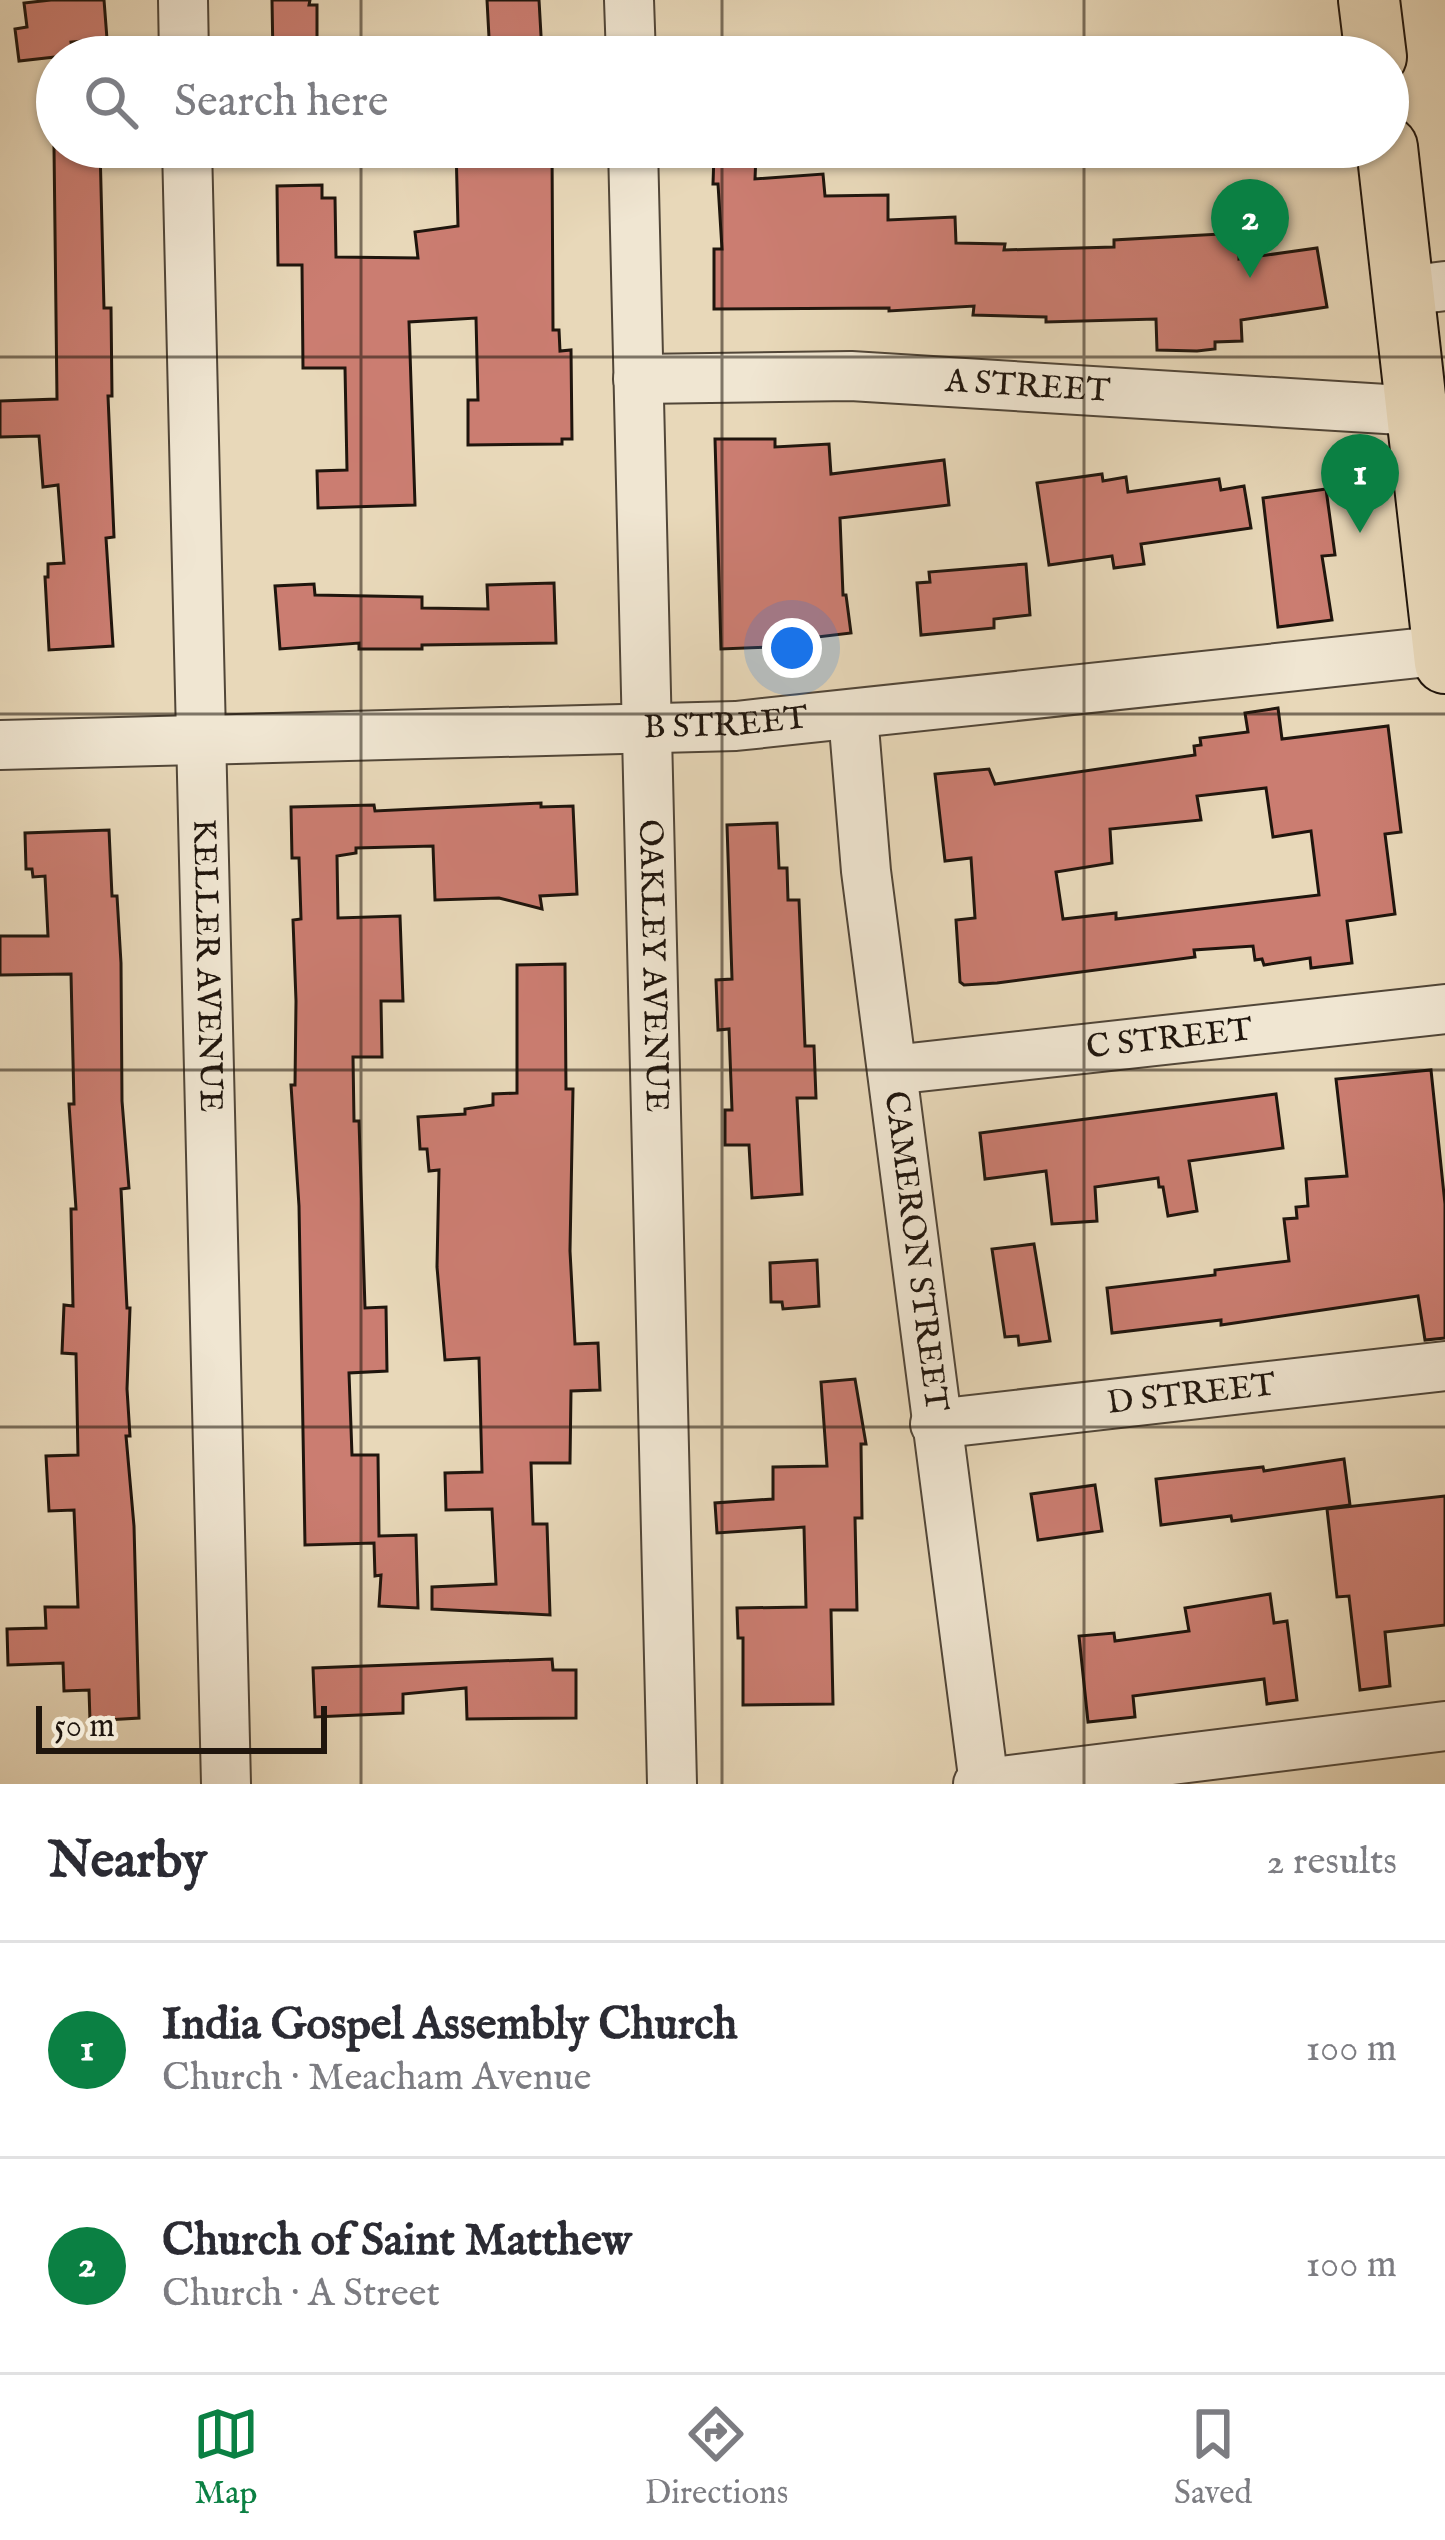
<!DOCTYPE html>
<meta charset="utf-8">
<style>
:root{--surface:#fff;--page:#f2f2f3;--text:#2b2b33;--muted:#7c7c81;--line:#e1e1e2;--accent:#0b8043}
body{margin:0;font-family:"IM FELL English",serif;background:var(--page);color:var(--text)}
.scale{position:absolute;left:36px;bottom:30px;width:291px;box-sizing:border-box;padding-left:12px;border:6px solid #1f150d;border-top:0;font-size:33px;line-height:42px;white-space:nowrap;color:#1f150d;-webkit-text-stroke:9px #f0e6d2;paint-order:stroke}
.you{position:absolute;left:792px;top:648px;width:42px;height:42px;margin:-30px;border:9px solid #fff;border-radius:50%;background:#1a73e8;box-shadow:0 0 0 18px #1a73e833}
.badge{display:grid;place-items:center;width:78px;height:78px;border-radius:50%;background:var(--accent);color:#fff;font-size:39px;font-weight:700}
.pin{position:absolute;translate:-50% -99px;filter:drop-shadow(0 3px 6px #0008)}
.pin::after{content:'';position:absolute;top:63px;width:42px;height:36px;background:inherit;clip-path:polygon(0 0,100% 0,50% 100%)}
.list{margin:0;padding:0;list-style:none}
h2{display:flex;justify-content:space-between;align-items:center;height:156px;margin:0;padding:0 48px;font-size:51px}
h2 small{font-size:39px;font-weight:400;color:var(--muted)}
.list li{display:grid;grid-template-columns:78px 1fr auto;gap:36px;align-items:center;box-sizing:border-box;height:216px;padding:0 48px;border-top:3px solid var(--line)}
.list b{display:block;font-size:45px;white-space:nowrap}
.list p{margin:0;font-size:39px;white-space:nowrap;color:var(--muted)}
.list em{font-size:39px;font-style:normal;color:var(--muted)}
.icon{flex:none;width:66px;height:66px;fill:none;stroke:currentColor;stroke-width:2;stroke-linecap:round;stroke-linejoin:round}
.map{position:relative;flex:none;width:1445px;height:1784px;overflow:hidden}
.search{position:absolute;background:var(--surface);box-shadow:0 3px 9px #0004;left:36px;right:36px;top:36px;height:132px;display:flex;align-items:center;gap:30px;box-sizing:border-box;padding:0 42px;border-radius:66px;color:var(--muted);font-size:45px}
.sheet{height:588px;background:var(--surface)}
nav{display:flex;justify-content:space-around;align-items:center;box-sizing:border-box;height:168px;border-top:3px solid var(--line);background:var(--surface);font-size:33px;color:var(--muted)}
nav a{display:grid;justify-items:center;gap:6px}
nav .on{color:var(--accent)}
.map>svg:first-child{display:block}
</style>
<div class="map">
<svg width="1445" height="1784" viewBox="0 0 1445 1784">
<rect width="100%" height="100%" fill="#e8d8b9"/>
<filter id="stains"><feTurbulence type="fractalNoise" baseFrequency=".00167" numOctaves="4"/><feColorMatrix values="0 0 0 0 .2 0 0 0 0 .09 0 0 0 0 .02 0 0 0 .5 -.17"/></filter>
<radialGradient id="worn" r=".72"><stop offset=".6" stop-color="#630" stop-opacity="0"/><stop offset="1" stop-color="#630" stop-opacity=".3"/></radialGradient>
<!-- building -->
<g fill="#cb7d71" stroke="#1f150d" stroke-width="3" fill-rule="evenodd">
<path d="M51,0h53l3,39 -36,3 2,13 -54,6 -4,-32 12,-2 -3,-24z"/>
<path d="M272,0h38l-1,5h8v52h-44z"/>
<path d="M487,0h52l3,53 -52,3z"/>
<path d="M54,147h46l4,161h7l1,88h-4l6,141 -8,1 7,108 -64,4 -4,-73h3v-13l16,-1 -6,-78 -15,2 -4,-51 -39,1v-36l57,-2z"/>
<path d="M456,147h96l1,183h6l1,21 11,-1 1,89h-10v5l-94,1v-45h10l-2,-82 -67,4 6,183 -97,3 -1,-37 30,-1 -2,-102h-42l-1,-103h-24l-1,-79 45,-1v13h13l1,59 82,1 -3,-26 43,-6z"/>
<path d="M714,154l42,1 -1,24 68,-5 2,22 63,-1v25l67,-3 1,26 49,1 -1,6 110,-3v-7l124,-7 1,26 78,-11 10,59 -86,13 1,21 -27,1v7l-18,2 -40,-1 -1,-31 -110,3v-5l-73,-2 1,-9 -85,5v-3l-175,1v-60h8l-4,-65h-5z"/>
<path d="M715,439h60v8l54,-3 2,30 113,-14 5,45 -109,13 3,77h3l5,38 -84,10v4l-46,2z"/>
<path d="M1102,474l1,7 23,-4 2,15 91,-13 2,11 23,-4 7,42 -110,16 3,20 -30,4 -2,-12 -63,9 -12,-82z"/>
<path d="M1326,489l9,66 -13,1 10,64 -54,7 -15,-129z"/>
<path d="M1026,564l4,51 -36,4v9l-73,7 -4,-52 13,-1 -1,-10z"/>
<path d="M554,583l2,60 -134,2v4h-63v-6l-79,6 -5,-63 39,-2 1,11 107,2v11l66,1 -1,-24z"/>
<path d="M1278,708l4,31 106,-13 13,106 -16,2 10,80 -48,7 5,42 -41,5 -1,-10 -46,7 -2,-6 -7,1 -2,-14 -59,4 1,7 -198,26 -33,2 -4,-3 -4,-62 19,-2 -4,-60 -26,3 -10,-87 54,-5 6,15 200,-29 -1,-9 7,-1 -1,-7 48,-6 -3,-19zM1266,788l7,49 38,-6 8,64 -203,24v-6l-53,6 -7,-47 56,-9 -2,-34 91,-9 -4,-24z"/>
<path d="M541,803v4l32,-1 4,88 -37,2 2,13 -43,-11 -64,2 -2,-54 -77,2v5l-19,3 1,62 62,-2 3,85h-22l1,56h-29l1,64h5l6,187 21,-1 1,64 -38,2 3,82h26l1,81 37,-1 2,73 -39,-2 2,-31 -6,1 -1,-33 -69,2 -6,-339 -8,-121h4l1,-84 -3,-81 8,-1 -2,-61h-7l-1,-51 83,-2 1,6z"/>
<path d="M777,823l2,45h8l1,32h11l6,146h9l2,52h-19l5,96 -50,4 -3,-53h-24v-35h7l-3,-81 -11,1 -2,-50 16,-1 -5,-154z"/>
<path d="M109,830l3,66h5l4,67 1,138 7,87 -8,1 6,119h3l-3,81 3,47h-4l8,90 5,192 -49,3 -1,-31 -25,1 -1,-28 -55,2 -1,-36 39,-1 -1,-21h33l-4,-97 -25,1 -3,-55 32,-1 -2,-101 -14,-1 2,-48 9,1 -2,-97h5l-7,-105h5l-3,-130 -71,1v-39h48l-3,-60 -12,1 -1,-8h-6l-1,-36z"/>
<path d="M565,964l1,125h7l-3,162 5,93 23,-1 2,47 -29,1 -1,72h-39l2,61h14l3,91 -118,-6v-22l64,-3 -4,-75 -46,1 -1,-37 37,-1 -3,-114 -34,2 -8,-93 2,-97 -10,1 -2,-22h-7l-2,-32 47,-3v-5l28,-4v-11l24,-1v-128z"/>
<path d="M1431,1070l14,134v134l-20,2 -7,-44 -197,29v-5l-109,13 -5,-45 108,-13v-5l74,-9 -5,-42 13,-1 -1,-11 12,-1 -2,-27 41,-3 -11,-97z"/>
<path d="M1276,1094l7,54 -94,13 8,50 -29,5 -5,-29h-4l-1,-9 -63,9 2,34 -45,3 -6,-53 -61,8 -5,-46z"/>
<path d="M1034,1244l16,97 -31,4 -1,-9 -13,1 -13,-88z"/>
<path d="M817,1260l2,46 -36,3 -1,-7h-11l-1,-39z"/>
<path d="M855,1379l11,65h-5l1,74h-7l2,92h-26l2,94 -90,1v-67h-5l-1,-30 69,-1 -2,-80 -87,6 -2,-30 58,-4v-32l54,-1 -6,-84z"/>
<path d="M1344,1459l6,46 -118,16 -1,-5 -70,9 -5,-46 107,-12 1,4z"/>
<path d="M1095,1485l7,46 -64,9 -7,-46z"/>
<path d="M1445,1496v129l-60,7 5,54 -30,4 -11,-94 -12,1 -10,-88z"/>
<path d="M1270,1594l4,29 13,-2 10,79 -30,4 -3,-25 -131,17 2,21 -47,5 -9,-86 35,-3 1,8 74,-10 -4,-23z"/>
<path d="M552,1659l1,11h23v48l-109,1 -1,-31 -63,6v19l-88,4 -2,-49z"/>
</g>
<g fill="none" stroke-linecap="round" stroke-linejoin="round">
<!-- minor casing -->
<g stroke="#514638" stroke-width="52">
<g id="minor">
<path d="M183,0l1,57"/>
<path d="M629,0l2,57"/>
<path id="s1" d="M187,147l39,1637"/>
<path id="s2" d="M633,147l39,1637"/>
<path d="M1405,291l40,-5"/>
<path id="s3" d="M638,379l213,-3 567,35"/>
<path id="s4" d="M853,715l13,156 118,913"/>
<path id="s5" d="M0,745l736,-19 709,-76"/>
<path id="s6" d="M892,1070l553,-61"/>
<path id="s7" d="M935,1424l510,-58"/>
<path d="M978,1784l467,-58"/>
</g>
</g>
<!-- major casing -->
<g stroke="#1f150d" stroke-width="64">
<g id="major">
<path d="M1369,0l7,57"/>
<path d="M1387,147l58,516"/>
</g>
</g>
<!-- minor -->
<use href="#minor" stroke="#f0e6d2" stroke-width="48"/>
<!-- major -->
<use href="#major" stroke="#e8d8b9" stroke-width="60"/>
</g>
<!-- grid -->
<path fill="none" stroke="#1f150d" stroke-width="3" stroke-opacity="0.55" d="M361,0v57M722,0v57M1084,0v57M361,147v1637M722,147v1637M1084,147v1637M0,357h1445M0,714h1445M0,1070h1445M0,1427h1445"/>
<g text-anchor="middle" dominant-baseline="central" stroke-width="12" stroke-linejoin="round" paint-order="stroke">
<!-- street labels -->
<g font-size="33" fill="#1f150d" stroke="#f0e6d2">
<text stroke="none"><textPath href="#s3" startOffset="390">A STREET</textPath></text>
<text stroke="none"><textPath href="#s5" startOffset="726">B STREET</textPath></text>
<text stroke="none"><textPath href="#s1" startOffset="819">KELLER AVENUE</textPath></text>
<text stroke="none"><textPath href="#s2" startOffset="819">OAKLEY AVENUE</textPath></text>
<text stroke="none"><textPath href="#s6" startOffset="279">C STREET</textPath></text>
<text stroke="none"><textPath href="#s4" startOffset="540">CAMERON STREET</textPath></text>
<text stroke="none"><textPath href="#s7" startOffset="258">D STREET</textPath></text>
</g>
</g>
<rect width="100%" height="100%" filter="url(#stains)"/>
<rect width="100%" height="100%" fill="url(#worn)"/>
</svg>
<div class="scale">50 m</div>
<div class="you"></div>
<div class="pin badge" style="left:1360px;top:533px">1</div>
<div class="pin badge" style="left:1250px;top:278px">2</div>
<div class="search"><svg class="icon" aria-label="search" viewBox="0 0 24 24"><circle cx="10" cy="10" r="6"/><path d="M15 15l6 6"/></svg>Search here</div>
</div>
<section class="sheet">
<h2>Nearby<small>2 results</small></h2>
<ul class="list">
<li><span class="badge">1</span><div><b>India Gospel Assembly Church</b><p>Church · Meacham Avenue</p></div><em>100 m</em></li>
<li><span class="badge">2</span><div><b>Church of Saint Matthew</b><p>Church · A Street</p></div><em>100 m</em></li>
</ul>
</section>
<nav>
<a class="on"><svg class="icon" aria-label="map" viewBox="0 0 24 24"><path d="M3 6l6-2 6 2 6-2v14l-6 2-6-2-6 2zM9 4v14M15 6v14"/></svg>Map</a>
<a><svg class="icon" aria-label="directions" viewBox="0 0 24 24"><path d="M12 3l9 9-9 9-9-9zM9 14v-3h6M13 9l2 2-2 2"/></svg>Directions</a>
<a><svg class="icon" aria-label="saved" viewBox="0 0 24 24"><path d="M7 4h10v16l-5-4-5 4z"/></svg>Saved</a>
</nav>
